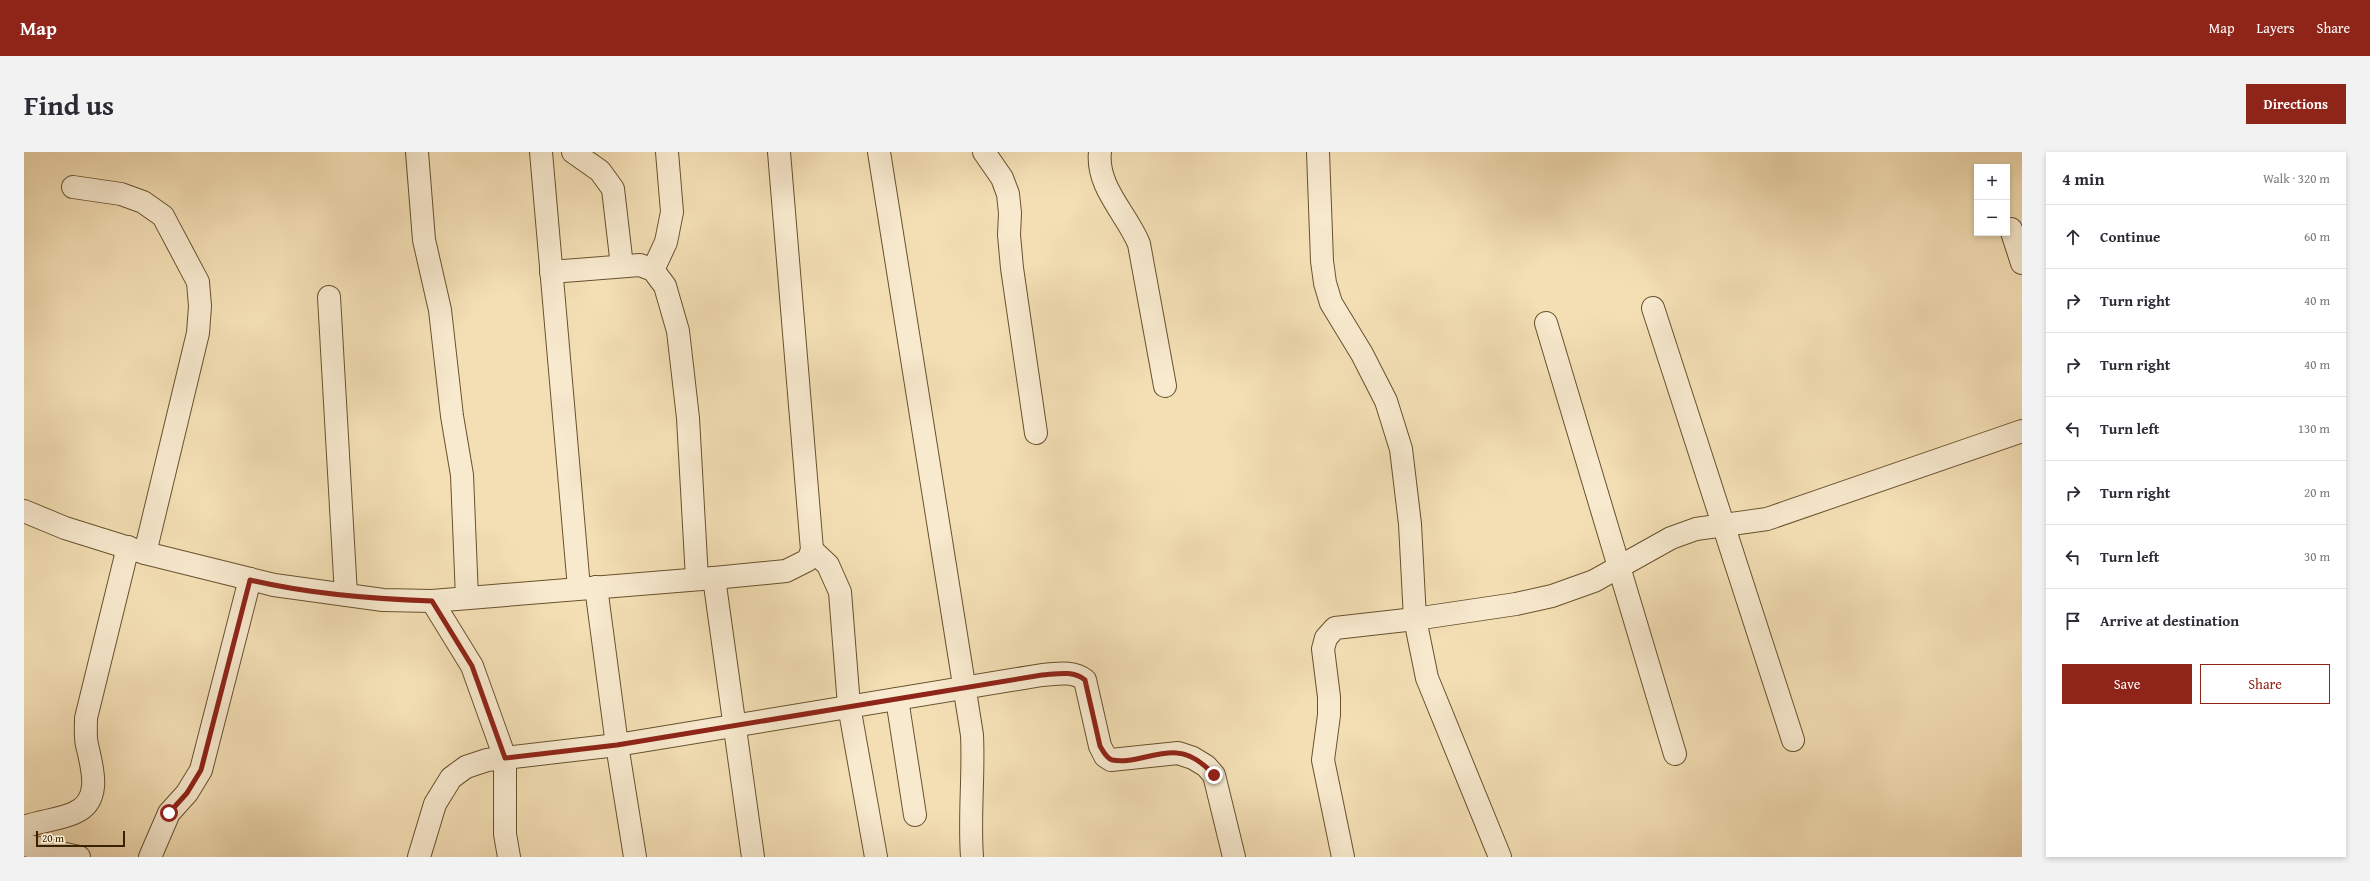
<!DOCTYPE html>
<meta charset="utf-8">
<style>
:root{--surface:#fff;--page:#f2f2f3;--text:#2b2b33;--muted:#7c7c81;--line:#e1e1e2;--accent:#8f2418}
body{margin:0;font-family:"Gentium Book Plus",serif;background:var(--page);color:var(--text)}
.controls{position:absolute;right:12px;top:12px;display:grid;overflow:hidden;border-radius:0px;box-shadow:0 2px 6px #0003}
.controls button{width:36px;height:36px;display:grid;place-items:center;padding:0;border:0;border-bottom:1px solid var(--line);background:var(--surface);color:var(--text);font:20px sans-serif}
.scale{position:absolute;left:12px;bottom:10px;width:89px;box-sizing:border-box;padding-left:4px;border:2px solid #3a2200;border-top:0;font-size:11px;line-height:14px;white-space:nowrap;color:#3a2200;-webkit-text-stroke:3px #f8eacf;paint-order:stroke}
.stop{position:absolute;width:12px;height:12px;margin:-9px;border:3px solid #8f2418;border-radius:50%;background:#fff}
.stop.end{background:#8f2418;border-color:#fff;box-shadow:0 1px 4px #0008}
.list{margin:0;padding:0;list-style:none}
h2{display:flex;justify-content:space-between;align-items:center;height:52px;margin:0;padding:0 16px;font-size:17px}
h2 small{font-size:13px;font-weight:400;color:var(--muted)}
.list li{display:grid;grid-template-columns:26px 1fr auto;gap:12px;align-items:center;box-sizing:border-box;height:64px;padding:0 16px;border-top:1px solid var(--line)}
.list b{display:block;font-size:15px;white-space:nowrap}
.list em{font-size:13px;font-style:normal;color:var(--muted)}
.actions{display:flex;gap:8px;padding:12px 16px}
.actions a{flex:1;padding:9px 0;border:1px solid var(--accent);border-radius:0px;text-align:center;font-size:14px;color:var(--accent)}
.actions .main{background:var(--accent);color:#fff}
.icon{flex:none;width:22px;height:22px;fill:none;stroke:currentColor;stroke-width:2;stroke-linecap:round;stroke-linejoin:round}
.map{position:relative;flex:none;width:1998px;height:705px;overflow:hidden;border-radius:0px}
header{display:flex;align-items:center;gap:24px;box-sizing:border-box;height:56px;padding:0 20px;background:var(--accent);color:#fff}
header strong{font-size:19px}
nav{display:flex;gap:22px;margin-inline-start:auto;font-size:14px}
.intro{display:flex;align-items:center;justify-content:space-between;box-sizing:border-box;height:96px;padding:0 24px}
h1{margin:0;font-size:28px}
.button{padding:10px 18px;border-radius:0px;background:var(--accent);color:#fff;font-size:14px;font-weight:700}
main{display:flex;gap:24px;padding:0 24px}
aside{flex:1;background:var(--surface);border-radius:0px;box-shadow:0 2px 6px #0003}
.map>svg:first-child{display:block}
</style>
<header>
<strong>Map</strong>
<nav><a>Map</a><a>Layers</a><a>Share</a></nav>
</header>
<div class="intro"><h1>Find us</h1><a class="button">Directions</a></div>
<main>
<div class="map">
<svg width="1998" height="705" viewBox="0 0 1998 705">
<rect width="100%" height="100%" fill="#f4dfb5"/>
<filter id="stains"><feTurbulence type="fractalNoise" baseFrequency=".005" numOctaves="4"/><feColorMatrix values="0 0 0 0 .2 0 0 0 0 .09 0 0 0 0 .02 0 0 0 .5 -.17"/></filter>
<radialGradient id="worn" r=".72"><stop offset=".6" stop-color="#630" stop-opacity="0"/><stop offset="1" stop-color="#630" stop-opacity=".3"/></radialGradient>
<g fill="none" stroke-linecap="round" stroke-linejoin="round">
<!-- minor casing -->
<g stroke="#68512d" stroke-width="24">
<g id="minor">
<path d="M393,0l7,88 16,70 12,106 10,59 5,123"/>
<path d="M517,0l38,436"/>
<path d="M549,0l27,19 13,18 9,77"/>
<path d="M855,0l93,583c2,41 -3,81 0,122"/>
<path d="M960,0l18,26 6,16 2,19 -1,22 3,33 24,165"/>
<path d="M1076,0c-4,35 27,62 39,92l26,142"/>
<path d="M1294,0l4,109 3,22 6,20 31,51 24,47 15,48 9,75 5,95 12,59 73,179"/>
<path d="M49,35l48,7 22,8 20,14 35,66 2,24 -2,27 -53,220"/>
<path d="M1987,77l11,34"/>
<path d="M629,118l13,-28 6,-30 -5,-60"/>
<path d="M527,120l89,-7 13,5 12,16 13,45 10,87 9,161"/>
<path d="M305,145l17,298"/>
<path d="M1629,156l140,432"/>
<path d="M1522,171l129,431"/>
<path d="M0,359l41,17 80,25 105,26 24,6 109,15 49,1 282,-23"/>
<path d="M788,398l16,15 12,27 9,114 27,151"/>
<path d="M572,435l21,158 18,112"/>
<path d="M408,449l40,65 33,92v76l4,23"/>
<path d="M873,547l18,116"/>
<path d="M0,675c16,-6 34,-7 50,-14 29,-12 18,-46 13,-68 -2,-9 -1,-18 -1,-27l42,-171"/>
<path d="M0,693l55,12"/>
<path d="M126,705l19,-44 18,-20 14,-23 49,-191"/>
<path d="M395,705l16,-53 16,-26 15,-11 21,-7 130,-15 425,-70c15,-1 30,-5 43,5l15,66 5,10 6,4 67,-7 15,5 13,8 8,9 20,82"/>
<path d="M729,705l-39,-279 72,-7 22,-11 4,-10 -33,-398"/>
<path d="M1319,705l-20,-97 6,-45v-18l-6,-48 3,-11 9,-10 80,-9 101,-15 36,-8 42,-15 77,-43 25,-9 71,-10 255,-88"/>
</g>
</g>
<!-- minor -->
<use href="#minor" stroke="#f8eacf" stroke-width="22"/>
</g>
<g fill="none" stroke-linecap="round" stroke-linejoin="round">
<!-- route -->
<path stroke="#8f2418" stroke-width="5" d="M145,661l18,-20 14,-23 49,-190c59,14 121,19 182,21l40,65 33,92 112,-13 425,-70c15,-1 31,-5 43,5l15,66c3,5 6,12 12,14 21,4 44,-9 65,-7 15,1 28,12 37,22"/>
</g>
<rect width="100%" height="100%" filter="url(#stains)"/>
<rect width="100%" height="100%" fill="url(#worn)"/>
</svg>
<div class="controls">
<button>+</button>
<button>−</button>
</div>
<div class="scale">20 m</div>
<div class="stop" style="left:145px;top:661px"></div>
<div class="stop end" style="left:1190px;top:623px"></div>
</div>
<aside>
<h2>4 min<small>Walk · 320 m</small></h2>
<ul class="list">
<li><svg class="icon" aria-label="ahead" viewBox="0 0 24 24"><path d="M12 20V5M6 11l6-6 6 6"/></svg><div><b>Continue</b></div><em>60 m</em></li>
<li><svg class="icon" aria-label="right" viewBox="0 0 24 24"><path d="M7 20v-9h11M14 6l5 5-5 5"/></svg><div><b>Turn right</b></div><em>40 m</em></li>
<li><svg class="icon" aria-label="right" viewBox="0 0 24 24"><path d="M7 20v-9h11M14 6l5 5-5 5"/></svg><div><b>Turn right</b></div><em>40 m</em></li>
<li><svg class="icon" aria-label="left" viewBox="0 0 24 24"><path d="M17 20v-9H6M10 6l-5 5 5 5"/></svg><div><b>Turn left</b></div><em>130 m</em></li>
<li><svg class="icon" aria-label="right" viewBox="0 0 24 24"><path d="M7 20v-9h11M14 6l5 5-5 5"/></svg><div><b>Turn right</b></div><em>20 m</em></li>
<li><svg class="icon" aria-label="left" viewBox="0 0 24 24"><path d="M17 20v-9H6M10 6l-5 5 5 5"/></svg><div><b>Turn left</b></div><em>30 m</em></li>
<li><svg class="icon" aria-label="arrive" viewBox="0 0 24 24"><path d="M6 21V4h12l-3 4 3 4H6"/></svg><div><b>Arrive at destination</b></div></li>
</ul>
<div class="actions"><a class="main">Save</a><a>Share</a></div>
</aside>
</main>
